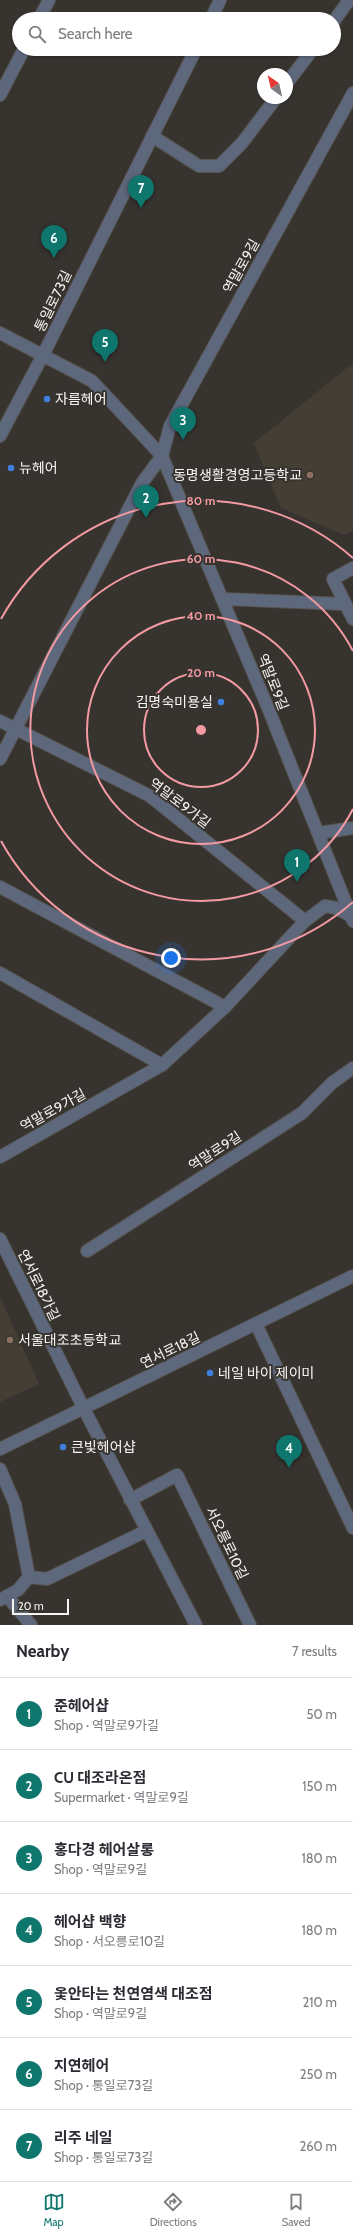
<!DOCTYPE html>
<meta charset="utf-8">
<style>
:root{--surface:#fff;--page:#f2f2f3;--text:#2b2b33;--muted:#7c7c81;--line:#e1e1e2;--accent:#0f766e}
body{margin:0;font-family:Cabin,"Noto Sans KR",sans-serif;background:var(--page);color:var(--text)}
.compass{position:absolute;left:257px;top:68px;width:36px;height:36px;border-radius:50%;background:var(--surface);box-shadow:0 1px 3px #0004;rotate:326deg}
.scale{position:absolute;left:12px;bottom:10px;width:57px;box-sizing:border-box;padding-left:4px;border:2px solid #f7f4f2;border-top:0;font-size:11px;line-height:14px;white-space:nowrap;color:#f7f4f2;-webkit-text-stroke:3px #373430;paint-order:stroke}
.you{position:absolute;left:171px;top:958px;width:14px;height:14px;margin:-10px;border:3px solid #fff;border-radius:50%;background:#1a73e8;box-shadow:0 0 0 6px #1a73e833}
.badge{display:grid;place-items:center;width:26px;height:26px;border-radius:50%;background:var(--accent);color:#fff;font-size:13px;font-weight:700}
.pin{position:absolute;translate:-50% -33px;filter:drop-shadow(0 1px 2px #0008)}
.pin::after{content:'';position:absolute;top:21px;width:14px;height:12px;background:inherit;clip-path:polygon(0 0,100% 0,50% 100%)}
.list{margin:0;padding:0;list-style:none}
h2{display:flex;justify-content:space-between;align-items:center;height:52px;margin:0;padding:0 16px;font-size:17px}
h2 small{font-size:13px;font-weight:400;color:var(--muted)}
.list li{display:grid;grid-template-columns:26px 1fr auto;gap:12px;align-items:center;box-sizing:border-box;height:72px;padding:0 16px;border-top:1px solid var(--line)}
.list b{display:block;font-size:15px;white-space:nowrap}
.list p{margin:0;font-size:13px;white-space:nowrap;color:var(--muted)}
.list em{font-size:13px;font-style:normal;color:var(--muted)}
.icon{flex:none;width:22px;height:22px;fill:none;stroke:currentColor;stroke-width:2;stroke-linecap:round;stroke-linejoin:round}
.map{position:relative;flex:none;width:353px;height:1625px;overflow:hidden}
.search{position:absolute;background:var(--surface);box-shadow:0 1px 3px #0004;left:12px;right:12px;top:12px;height:44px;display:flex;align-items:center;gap:10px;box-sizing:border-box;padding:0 14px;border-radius:22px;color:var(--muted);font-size:15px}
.sheet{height:556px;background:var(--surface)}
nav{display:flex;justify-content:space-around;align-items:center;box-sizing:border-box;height:56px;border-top:1px solid var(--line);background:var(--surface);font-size:11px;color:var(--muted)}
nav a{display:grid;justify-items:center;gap:2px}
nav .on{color:var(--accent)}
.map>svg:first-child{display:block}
</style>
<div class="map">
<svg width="353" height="1625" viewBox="0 0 353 1625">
<rect width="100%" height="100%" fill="#373430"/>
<!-- built -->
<g fill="#453e35">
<path d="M353,363v168l-9,4 -63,-27 -27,-65z"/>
<path d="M0,1297l39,87 -39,18z"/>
</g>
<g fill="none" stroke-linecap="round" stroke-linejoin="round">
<!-- minor casing -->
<g stroke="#56534f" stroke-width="14">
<g id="minor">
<path d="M39,19l10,-19"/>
<path d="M211,19l9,-19"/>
<path d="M334,21l15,-21"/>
<path d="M287,83l26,-34"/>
<path d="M0,95l24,-46"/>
<path d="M152,136l47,30h20l23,-23 34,-45"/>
<path d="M0,333l92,48 70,75 106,252 85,213"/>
<path d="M0,436l43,-81 153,-306"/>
<path d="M353,568l-20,11 20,40"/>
<path d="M223,599l121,5"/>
<path d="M0,721l150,75 155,125 20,-15 11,2 17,9"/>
<path d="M0,759l142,-276 20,-27 8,-30 183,-333"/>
<path d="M319,833l34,-5"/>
<path d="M0,887l225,120"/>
<path d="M0,973l162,92"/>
<path d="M0,1157l162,-92 63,-58 80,-86"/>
<path d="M0,1239l84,170 112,216"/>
<path d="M87,1251l215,-138 30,-30 21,-15"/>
<path d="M256,1324l97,204"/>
<path d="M0,1449l353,-173"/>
<path d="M0,1469l15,35 14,73 -11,13 -18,10"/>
<path d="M130,1500l47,-25 73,150"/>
<path d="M29,1577l18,2 99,-48"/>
<path d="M7,1596l24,29"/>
</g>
</g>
<!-- minor -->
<use href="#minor" stroke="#5e687d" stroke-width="12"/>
</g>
<!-- distance rings -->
<g fill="none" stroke="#f49aa2" stroke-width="2">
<circle cx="201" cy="730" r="57"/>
<circle cx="201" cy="730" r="114"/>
<path d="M353 809A171 171 0 1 1 353 651"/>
<path d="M353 902A229 229 0 0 1 1 841M1 619A229 229 0 0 1 353 558"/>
</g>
<!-- markers -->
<g fill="#3f7fe0" stroke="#373430" stroke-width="1.5">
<circle cx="47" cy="399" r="4"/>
<circle cx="11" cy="468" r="4"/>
<circle cx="221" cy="702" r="4"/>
<circle cx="210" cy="1373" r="4"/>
<circle cx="63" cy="1447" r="4"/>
</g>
<g fill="#8d6e63" stroke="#373430" stroke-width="1.5">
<circle cx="310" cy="475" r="4"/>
<circle cx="10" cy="1340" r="4"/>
</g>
<g text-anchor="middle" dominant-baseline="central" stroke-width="4" stroke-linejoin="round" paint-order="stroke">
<!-- street labels -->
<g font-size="14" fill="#f7f4f2" stroke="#373430">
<text transform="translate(241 266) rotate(-61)">역말로9길</text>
<text transform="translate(53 301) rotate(-64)">통일로73길</text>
<text transform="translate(273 682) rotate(68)">역말로9길</text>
<text transform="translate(180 803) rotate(37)">역말로9가길</text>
<text transform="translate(53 1110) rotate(-29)">역말로9가길</text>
<text transform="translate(215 1151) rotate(-33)">역말로9길</text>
<text transform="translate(39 1285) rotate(64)">연서로18가길</text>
<text transform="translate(170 1350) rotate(-26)">연서로18길</text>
<text transform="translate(227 1543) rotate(64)">서오릉로10길</text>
</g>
<!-- poi labels -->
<g font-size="14" fill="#f7f4f2" stroke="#373430" text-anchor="start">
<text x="55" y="399">자름헤어</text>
<text x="19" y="468">뉴헤어</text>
<text x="302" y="475" text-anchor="end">동명생활경영고등학교</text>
<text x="213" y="702" text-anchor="end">김명숙미용실</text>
<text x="18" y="1340">서울대조초등학교</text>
<text x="218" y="1373">네일 바이 제이미</text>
<text x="71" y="1447">큰빛헤어샵</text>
</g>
</g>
<circle cx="201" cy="730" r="6" fill="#f49aa2" stroke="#373430" stroke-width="2"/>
<g font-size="12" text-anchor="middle" font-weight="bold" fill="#f49aa2" stroke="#373430" stroke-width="4" stroke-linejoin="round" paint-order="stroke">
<text x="201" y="505">80 m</text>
<text x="201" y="563">60 m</text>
<text x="201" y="620">40 m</text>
<text x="201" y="677">20 m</text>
</g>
</svg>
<svg class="compass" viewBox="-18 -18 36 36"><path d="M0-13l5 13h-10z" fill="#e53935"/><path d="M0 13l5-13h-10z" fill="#7c7c81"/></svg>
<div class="scale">20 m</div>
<div class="you"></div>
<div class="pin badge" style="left:297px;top:882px">1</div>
<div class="pin badge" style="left:146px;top:518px">2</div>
<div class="pin badge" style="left:183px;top:440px">3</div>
<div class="pin badge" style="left:289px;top:1468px">4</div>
<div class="pin badge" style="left:105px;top:362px">5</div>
<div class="pin badge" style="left:54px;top:258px">6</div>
<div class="pin badge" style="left:141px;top:208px">7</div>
<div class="search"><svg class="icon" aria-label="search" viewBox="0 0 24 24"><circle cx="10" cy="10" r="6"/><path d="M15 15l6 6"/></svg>Search here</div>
</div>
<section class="sheet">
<h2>Nearby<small>7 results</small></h2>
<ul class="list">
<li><span class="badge">1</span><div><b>준헤어샵</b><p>Shop · 역말로9가길</p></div><em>50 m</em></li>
<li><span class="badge">2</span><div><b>CU 대조라온점</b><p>Supermarket · 역말로9길</p></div><em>150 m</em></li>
<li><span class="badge">3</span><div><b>홍다경 헤어살롱</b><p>Shop · 역말로9길</p></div><em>180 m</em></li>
<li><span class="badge">4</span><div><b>헤어샵 백향</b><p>Shop · 서오릉로10길</p></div><em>180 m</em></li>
<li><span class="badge">5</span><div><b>옻안타는 천연염색 대조점</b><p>Shop · 역말로9길</p></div><em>210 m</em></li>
<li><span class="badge">6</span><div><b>지연헤어</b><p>Shop · 통일로73길</p></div><em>250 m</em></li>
<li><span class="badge">7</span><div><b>리주 네일</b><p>Shop · 통일로73길</p></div><em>260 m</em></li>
</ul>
</section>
<nav>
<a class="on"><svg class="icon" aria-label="map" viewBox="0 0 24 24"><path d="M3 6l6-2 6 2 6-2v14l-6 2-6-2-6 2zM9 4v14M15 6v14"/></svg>Map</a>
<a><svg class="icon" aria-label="directions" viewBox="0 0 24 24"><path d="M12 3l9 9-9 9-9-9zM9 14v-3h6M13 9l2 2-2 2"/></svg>Directions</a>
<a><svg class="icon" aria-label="saved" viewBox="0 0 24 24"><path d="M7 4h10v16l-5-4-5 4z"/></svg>Saved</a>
</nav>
